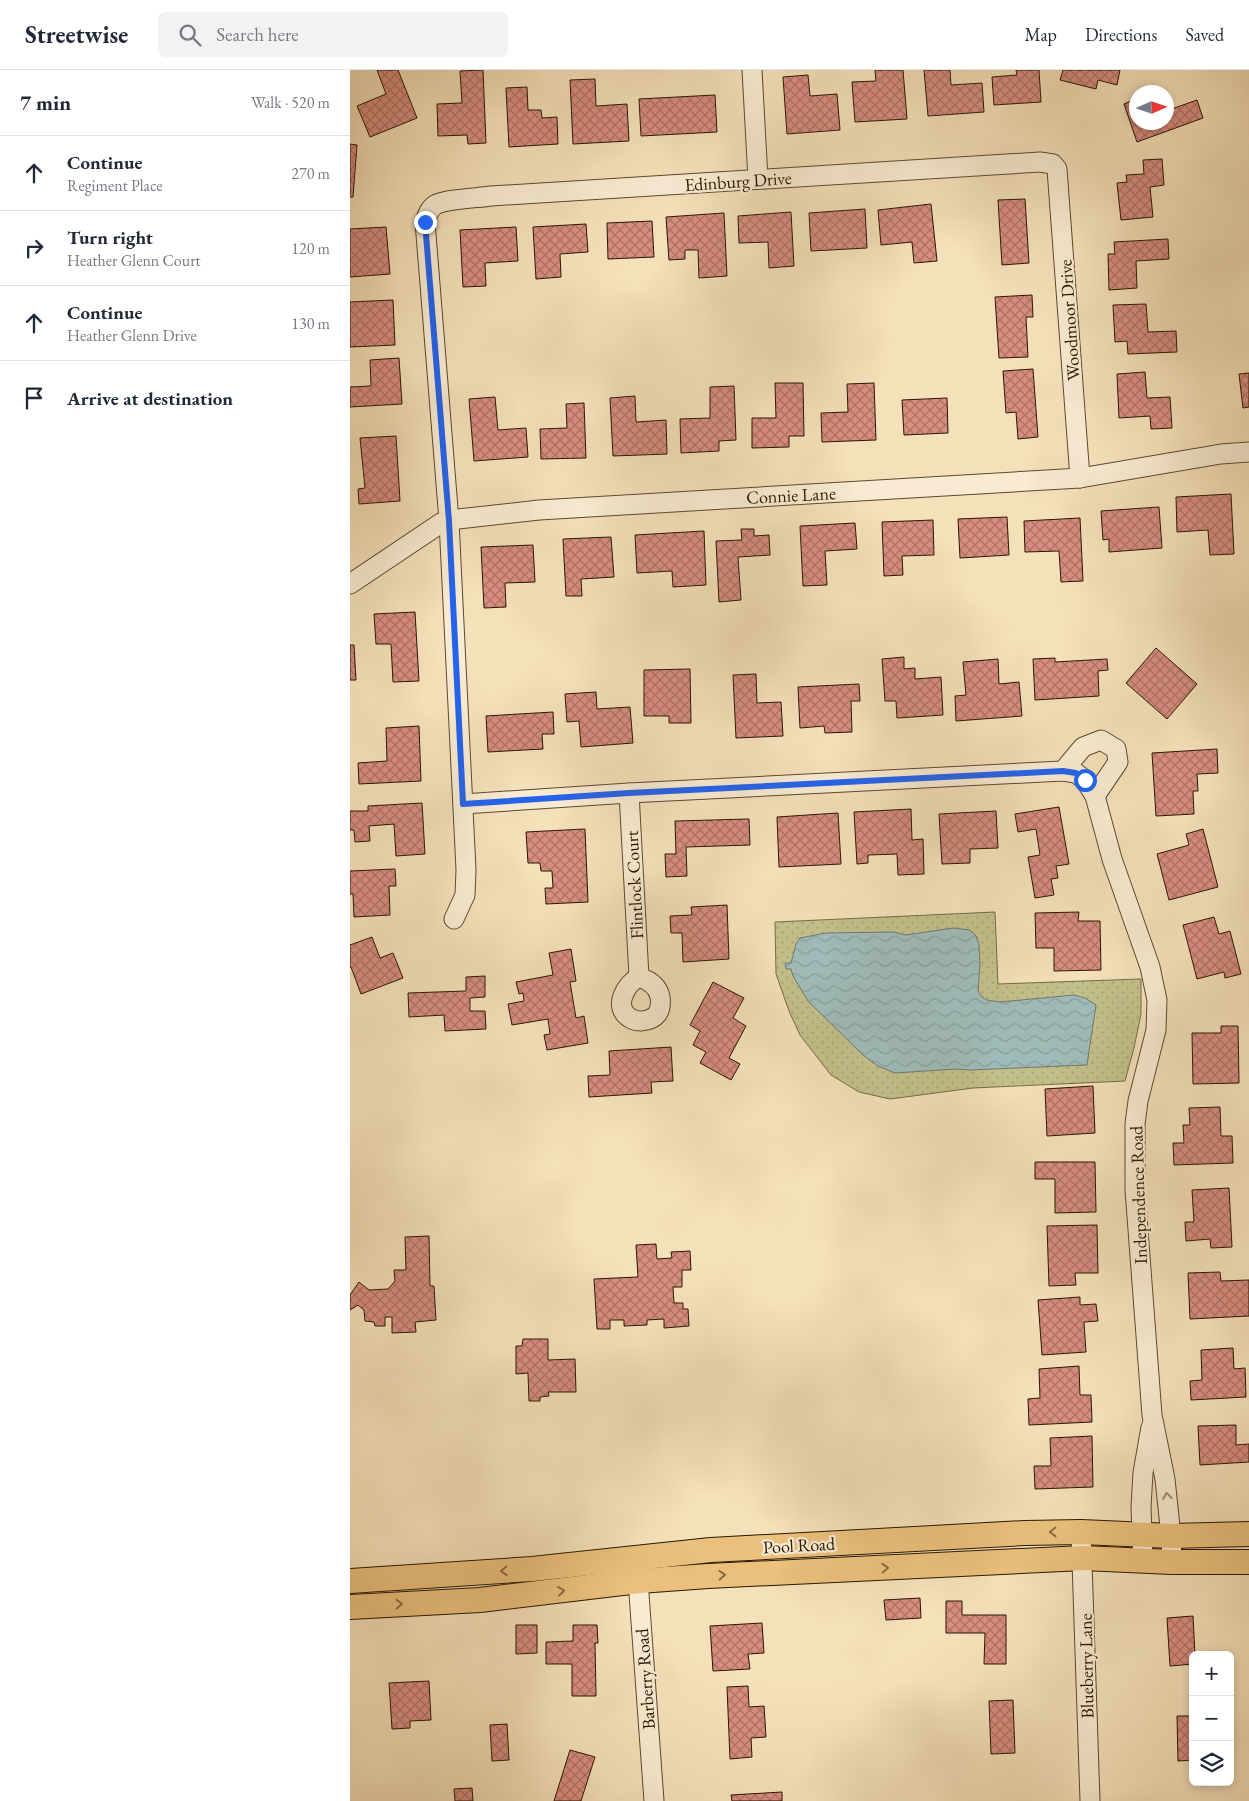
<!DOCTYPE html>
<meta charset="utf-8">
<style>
:root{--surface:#fff;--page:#f2f2f3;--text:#1f2937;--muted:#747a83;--line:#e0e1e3}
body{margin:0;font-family:"EB Garamond",serif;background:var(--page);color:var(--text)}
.controls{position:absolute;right:15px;bottom:15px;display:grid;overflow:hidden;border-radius:8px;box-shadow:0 2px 8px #0003}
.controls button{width:45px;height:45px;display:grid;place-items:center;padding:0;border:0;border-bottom:1px solid var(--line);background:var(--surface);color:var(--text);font:25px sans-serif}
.compass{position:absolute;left:779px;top:15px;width:45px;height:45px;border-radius:50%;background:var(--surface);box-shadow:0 2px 8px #0003;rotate:87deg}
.stop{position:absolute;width:15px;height:15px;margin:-11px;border:4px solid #2563eb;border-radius:50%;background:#fff}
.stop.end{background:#2563eb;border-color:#fff;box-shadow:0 1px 5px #0008}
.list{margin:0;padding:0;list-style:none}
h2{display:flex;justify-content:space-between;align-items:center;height:65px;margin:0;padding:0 20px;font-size:21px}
h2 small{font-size:16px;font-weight:400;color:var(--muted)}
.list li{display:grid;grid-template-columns:32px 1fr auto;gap:15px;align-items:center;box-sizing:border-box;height:75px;padding:0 20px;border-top:1px solid var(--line)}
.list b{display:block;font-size:19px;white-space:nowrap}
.list p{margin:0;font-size:16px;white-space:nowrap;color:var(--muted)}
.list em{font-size:16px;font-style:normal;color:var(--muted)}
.icon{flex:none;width:28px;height:28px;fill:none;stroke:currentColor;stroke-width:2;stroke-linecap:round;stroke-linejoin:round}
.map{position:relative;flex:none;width:899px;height:1731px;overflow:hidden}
header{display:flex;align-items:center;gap:30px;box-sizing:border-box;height:70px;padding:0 25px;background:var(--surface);border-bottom:1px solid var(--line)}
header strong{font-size:24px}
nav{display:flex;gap:28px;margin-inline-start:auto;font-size:18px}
.search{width:350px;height:45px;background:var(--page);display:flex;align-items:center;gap:12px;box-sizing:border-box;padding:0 18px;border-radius:8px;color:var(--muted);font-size:19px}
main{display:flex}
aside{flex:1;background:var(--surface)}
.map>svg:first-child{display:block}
</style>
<header>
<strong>Streetwise</strong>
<div class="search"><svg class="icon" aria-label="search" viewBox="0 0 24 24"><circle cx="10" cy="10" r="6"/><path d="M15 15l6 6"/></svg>Search here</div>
<nav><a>Map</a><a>Directions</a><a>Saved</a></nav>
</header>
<main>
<aside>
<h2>7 min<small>Walk · 520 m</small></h2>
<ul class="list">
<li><svg class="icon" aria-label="ahead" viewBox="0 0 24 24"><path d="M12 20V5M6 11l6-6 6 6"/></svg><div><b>Continue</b><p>Regiment Place</p></div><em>270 m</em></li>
<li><svg class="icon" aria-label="right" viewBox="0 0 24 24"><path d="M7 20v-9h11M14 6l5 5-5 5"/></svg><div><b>Turn right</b><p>Heather Glenn Court</p></div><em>120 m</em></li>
<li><svg class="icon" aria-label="ahead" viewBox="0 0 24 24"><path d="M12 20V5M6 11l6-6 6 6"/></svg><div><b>Continue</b><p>Heather Glenn Drive</p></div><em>130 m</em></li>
<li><svg class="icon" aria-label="arrive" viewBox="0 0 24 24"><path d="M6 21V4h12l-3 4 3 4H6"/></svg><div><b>Arrive at destination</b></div></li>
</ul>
</aside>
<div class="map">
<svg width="899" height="1731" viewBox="0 0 899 1731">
<defs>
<pattern id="park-dots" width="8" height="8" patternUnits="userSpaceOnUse" patternTransform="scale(1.25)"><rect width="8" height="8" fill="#c2c08a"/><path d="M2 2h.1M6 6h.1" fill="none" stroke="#a7a475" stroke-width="1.8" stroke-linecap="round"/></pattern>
<pattern id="water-waves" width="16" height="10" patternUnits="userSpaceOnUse" patternTransform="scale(1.25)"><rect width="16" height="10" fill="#9fbbb9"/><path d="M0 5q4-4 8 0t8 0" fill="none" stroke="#89a09d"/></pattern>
<pattern id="building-cross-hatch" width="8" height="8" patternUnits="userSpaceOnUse" patternTransform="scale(1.25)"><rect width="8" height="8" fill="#d88d80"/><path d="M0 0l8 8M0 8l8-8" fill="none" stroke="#af7266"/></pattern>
</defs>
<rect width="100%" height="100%" fill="#f4e0b9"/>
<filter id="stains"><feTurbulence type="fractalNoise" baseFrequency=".004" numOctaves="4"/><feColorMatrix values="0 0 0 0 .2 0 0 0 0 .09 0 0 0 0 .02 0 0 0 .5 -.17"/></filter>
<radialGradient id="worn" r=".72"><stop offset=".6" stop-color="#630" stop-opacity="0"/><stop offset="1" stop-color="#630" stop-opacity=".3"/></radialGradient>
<!-- park -->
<path fill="url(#park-dots)" stroke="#766c46" d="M645,842l3,72 143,-5v35l-7,34 -9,33 -152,7 -83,11 -31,-7 -28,-17 -31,-40 -11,-24 -13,-37 -1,-52z"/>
<!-- water -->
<path fill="url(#water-waves)" stroke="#70796f" d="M603,858l17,2 6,6 3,9 1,19 -2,27 4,6 5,3 13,2 74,-7 11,3 11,7 -9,60 -117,5 -15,-1 -60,4 -17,-7 -15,-11 -55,-54 -15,-25 -2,-7h-5l-1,-6h6l5,-19 4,-6 26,-5 67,-1 13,3z"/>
<!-- building -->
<g fill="url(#building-cross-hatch)" stroke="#291701">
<path d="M27,0h21l19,48 -47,19 -13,-31 29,-12z"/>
<path d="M133,0l3,73 -18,1 -1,-9 -29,1 -1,-32 25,-1 -2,-32z"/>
<path d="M525,0h28l4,49 -52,3 -3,-40 24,-1z"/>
<path d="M574,0h26l1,15 31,-2 2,29 -56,4z"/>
<path d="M666,0h23l2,32 -47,3 -2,-28 25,-2z"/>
<path d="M713,0h57l-3,15 -19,-5 -2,9 -36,-9z"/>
<path d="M458,5l2,21 27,-2 3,36 -53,4 -4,-57z"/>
<path d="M245,9l1,27 31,-2 2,37 -56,3 -3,-64z"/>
<path d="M177,17l1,23h13l1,8 15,-1 1,27 -49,3 -3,-59z"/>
<path d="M365,25l2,37 -76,4 -2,-37z"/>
<path d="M786,29v23h30v-11l31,-11 6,18 -66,24 -13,-38z"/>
<path d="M0,74l7,1 -4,52h-3z"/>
<path d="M812,89l2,26 -14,2 3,30 -32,3 -4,-37 10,-1 -1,-7 18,-1 -1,-14z"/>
<path d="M675,129l4,64 -27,2 -4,-65z"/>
<path d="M581,134l6,57 -23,2 -2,-21 -31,3 -3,-35z"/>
<path d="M515,139l2,39 -56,3 -2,-38z"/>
<path d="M441,142l3,54 -25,2 -1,-26 -29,1 -1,-27z"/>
<path d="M374,143l3,63 -28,2 -1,-28h-13v9l-16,1 -3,-43z"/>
<path d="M302,151l2,36 -46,2 -1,-36z"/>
<path d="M236,154l2,28 -28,2 1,23 -25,2 -3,-52z"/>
<path d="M36,157l4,47 -40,3v-48z"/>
<path d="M166,157l2,34 -33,2 1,23 -23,1 -3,-57z"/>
<path d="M818,169l1,20 -33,2 1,27 -28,2 -1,-36h7l-1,-12z"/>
<path d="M682,225l1,22h-7l2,40 -29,1 -4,-61z"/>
<path d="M43,230l2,45 -45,2v-45z"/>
<path d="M796,234l2,28 28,-1 1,21 -49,2 -1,-13 -12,1 -2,-37z"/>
<path d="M49,288l3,46 -52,3v-20l21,-1 -1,-26z"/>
<path d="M683,299l5,68 -20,2 -2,-27 -10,1 -3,-42z"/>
<path d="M795,302l2,26 23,-1 2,31 -21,1 -1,-13 -31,2 -2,-44z"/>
<path d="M899,303v34l-6,1 -4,-34z"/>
<path d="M425,313h28l1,53h-15v11l-37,1v-30h24z"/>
<path d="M524,313l2,57 -54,2 -1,-29 27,-1 -1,-28z"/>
<path d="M384,316l2,54 -17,1v10l-38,2 -1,-34 30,-1v-31z"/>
<path d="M285,326l1,26 30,-2 1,34 -54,2 -3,-58z"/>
<path d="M145,327l3,33 28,-2 2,29 -54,4 -5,-62z"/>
<path d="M597,328l1,35 -44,2 -2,-35z"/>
<path d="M234,333l2,55 -45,1 -1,-30 27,-1 -1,-24z"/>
<path d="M46,366l4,65 -41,3 -1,-15 7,-1 -5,-50z"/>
<path d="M881,424l3,60 -24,1 -2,-25 -31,2 -1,-35z"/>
<path d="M809,437l3,41 -53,4v-13l-6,1 -2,-29z"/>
<path d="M657,447l2,38 -49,3 -2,-39z"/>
<path d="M730,448l3,63 -22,1 -2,-31 -34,1 -1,-31z"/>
<path d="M583,450l1,35 -32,1 1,19 -19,1 -2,-54z"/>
<path d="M505,453l2,26 -32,2 2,34 -24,1 -3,-60z"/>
<path d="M391,459h13v7l15,-1 1,20 -32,2 3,43 -22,2 -3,-61 26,-1z"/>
<path d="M354,461l2,54 -33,2 -1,-16 -35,2 -2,-38z"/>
<path d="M261,467l3,40 -33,2 1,17h-16l-3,-57z"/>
<path d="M183,475l2,37 -30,1 1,24 -22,1 -3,-61z"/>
<path d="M65,542l4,69 -26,1 -2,-38h-15l-2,-30z"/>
<path d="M0,575h4l2,35h-6z"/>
<path d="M806,578l41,36 -30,35 -41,-36z"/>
<path d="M554,587v12l11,-1v11l26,-2 2,38 -46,3 -1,-17h-11l-3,-42z"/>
<path d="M705,588v4l52,-3 1,11 -10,1 1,25 -64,4 -2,-41z"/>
<path d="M648,589l1,25 20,-2 3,34 -66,5 -1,-25 11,-1 -3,-33z"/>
<path d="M340,599l1,54h-22v-7h-25v-46z"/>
<path d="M406,604l1,29 24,-1 2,34 -47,2 -3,-63z"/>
<path d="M509,614l1,17h-9l1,31 -27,1 -1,-7 -24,2 -2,-41z"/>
<path d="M246,622l1,17 33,-2 3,36 -52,4 -2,-26 -12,1 -2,-28z"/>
<path d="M203,642l1,22h-12l1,15 -55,3 -2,-36z"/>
<path d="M69,656l2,55 -62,3 -1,-21 29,-2 -1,-33z"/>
<path d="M867,679l1,24 -21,1 1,17h-5l1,23 -38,2 -4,-63z"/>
<path d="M72,733l3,51 -29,2 -2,-32 -25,2 1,15 -15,1 -1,-12h-4v-19h18v-5z"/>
<path d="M709,737l10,57 -13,2 2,12 -7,1 3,16 -19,3 -7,-41 12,-2 -4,-26 -18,3 -3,-18z"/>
<path d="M561,739l1,31 11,-1 1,35 -26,1 -1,-21 -29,1v8l-11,1 -3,-52z"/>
<path d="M646,741l2,37 -28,1v14l-28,1 -3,-50z"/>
<path d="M488,743l3,51 -62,3 -2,-50z"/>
<path d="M399,749l1,26 -64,2 1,29 -21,1 -1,-23h11l-1,-33z"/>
<path d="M235,759l3,73 -42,2 -1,-16h8l-1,-17h-11l-1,-8h-12l-2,-31z"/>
<path d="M853,759l15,58 -49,13 -12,-46 32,-9 -3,-11z"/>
<path d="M45,799l1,17h-7l1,29 -36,2 -1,-23h-3v-23z"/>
<path d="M377,835l2,54 -46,3 -1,-29h-11l-1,-17 22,-1 -1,-8z"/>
<path d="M729,842l-1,9h22l1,49 -47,1v-23h-18l-1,-35z"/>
<path d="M864,847l5,17 11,-3 11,43 -16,4 -1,-6 -27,7 -14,-54z"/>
<path d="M22,867l8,21 13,-5 10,25 -42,16 -10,-27h-1v-22z"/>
<path d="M221,879l5,32 -6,1 6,36 8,-2 4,27 -41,7 -3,-15 6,-1 -2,-15 -36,6 -4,-21 16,-3 -1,-8 -4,1 -3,-12 37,-7 -4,-22z"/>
<path d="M135,906v21l-15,1v13h15l1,18 -41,2 -1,-16 -35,2 -1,-24 58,-2v-14z"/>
<path d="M363,912l31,16 -11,20 13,8 -17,32 11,6 -9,16 -31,-17 6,-11 -13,-7 7,-14 -10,-6z"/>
<path d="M871,956h17l1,57 -46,1 -1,-51h29z"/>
<path d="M321,977l2,34 -22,1 1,11 -63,4 -1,-21 22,-1 -1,-24z"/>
<path d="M743,1016l2,47 -48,3 -2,-47z"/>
<path d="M870,1037l1,29h11l1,27 -59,2 -1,-22h11l-1,-18h7l-1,-17z"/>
<path d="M685,1092h60l1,50 -41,1v-34h-20z"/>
<path d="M879,1118l3,59 -21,1 -1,-9 -24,2 -1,-19h9l-2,-32z"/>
<path d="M747,1155l1,48h-23l1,12 -27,1 -2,-60z"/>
<path d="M79,1166l1,50h4l2,34 -21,2 1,10 -24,1v-16h-7v9h-10l-1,-4 -9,-1 -1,-11 -6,-5 -8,5v-15l9,-13 10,8 19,-1 7,-8 -1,-11h12l-1,-33z"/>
<path d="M306,1174l1,15 15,-1 -1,-6 19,-1 1,19h-9v17h-9l1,16h9v6h5l1,17 -25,2v-9l-17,1v5l-23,1v-6h-14v9h-13l-3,-50 44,-2 -2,-32z"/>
<path d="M870,1202l1,9 28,-1v36l-59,3 -2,-46z"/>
<path d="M730,1227v8l16,-1 2,17 -14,1 2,30 -44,3 -4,-55z"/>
<path d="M173,1269h25v21l27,-1 1,33h-28l1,4 -9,1v4h-11l-1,-28 -12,1v-28h6z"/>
<path d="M883,1278l1,21 11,-1 1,29 -55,3 -1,-19 12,-1 -1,-30z"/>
<path d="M729,1296l1,29h11l1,27 -63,3 -1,-26 12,-1 -1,-29z"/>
<path d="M886,1355v20l13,-1v18l-49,3 -2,-39z"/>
<path d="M742,1366l1,51 -58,2 -1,-23h17l-1,-28z"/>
<path d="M570,1528l1,20 -35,2 -2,-20z"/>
<path d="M596,1531h16v14h44v49h-22l1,-31h-39z"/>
<path d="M843,1546l2,39h-2v9l-23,2 -3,-48z"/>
<path d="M412,1553l2,30 -16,1 2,15 -37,2 -3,-45z"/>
<path d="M166,1555h21v28l-21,1z"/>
<path d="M223,1555h24l1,18h-3l1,53h-24v-32h-26v-22l27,-1z"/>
<path d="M79,1611l2,39 -21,1v7l-18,1 -3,-46z"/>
<path d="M398,1616l1,21 15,-1 2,31 -15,1 1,19 -22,2 -3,-72z"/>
<path d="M663,1630l2,53 -24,1 -2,-53z"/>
<path d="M827,1646h16v44l-15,1z"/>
<path d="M157,1654l2,36 -17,1 -2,-36z"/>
<path d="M220,1680l25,7 -14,44h-27z"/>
<path d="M122,1718l1,13h-18l-1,-12z"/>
<path d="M432,1722v9h-50l-1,-6z"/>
</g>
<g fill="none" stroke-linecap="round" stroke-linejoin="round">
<!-- minor casing -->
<g stroke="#5c492f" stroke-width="21">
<g id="minor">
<path d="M402,0l6,109"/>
<path d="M0,514l91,-61 17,-4 81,-9 541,-32 141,-24 28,-2"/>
<path d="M713,701l20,-24 18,-7 15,9 2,13 -23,34"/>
<path d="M279,723l10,184"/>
<path d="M113,734l166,-11 434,-22 13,2 9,7 10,16 17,63 38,108 7,33 -1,30 -18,71 -3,23v66l17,225 13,64 6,57 1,26"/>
<path d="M104,849l11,-24 1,-25 -17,-349 -24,-299c2,-6 4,-13 10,-17 10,-6 43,-7 56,-9l549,-34 13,2 4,5 23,309"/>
<path d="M289,907c9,3 19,9 21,20 2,15 -4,23 -19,24 -4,0 -8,-1 -11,-3 -18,-11 -4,-34 9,-41z"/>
<path d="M731,1462l9,269"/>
<path d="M793,1490l-2,-53 2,-34 8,-46"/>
<path d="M289,1498v26l15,207"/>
</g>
</g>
<!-- major casing -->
<g stroke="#291701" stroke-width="26">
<g id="major">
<path d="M0,1511l182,-12 179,-19 314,-17 56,-1 90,4 78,-2"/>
<path d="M0,1537l130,-7 159,-19 69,-5 375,-18 89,4h77"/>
</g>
</g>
<!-- minor -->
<use href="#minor" stroke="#f8ebd2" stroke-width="19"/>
<!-- major -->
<use href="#major" stroke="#eac07c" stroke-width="24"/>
</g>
<!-- one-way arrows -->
<defs><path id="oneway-chevron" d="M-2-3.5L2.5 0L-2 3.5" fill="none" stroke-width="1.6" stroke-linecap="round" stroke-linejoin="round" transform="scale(1.25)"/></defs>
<use stroke="#9b8c74" href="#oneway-chevron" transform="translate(817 1426) rotate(-96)"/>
<g stroke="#8a6c3e">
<use href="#oneway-chevron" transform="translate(703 1462) rotate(179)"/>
<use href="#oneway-chevron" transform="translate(535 1498) rotate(-3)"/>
<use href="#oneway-chevron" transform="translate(154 1501) rotate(176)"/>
<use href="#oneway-chevron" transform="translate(372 1505) rotate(-3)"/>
<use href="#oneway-chevron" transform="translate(211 1521) rotate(-6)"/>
<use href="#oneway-chevron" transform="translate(49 1534) rotate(-3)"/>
</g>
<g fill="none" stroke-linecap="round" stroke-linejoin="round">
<!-- route -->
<path stroke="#2563eb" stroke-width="6" d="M75,152l24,299 14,283 166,-11 434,-22 13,2 9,7"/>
</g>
<g text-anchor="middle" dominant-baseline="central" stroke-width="4.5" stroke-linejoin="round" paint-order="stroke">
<!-- street labels -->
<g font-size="18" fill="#291701" stroke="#f8ebd2">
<text transform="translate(388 111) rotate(-4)">Edinburg Drive</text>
<text transform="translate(719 250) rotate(-94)">Woodmoor Drive</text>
<text transform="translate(441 425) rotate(-3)">Connie Lane</text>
<text transform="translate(284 815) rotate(-93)">Flintlock Court</text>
<text transform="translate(788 1125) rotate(-92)">Independence Road</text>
<text transform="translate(449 1475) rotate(-3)">Pool Road</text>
<text transform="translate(736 1596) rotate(-91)">Blueberry Lane</text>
<text transform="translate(295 1609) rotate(-94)">Barberry Road</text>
</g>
</g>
<rect width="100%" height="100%" filter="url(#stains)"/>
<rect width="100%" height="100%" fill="url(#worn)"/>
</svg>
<div class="controls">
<button>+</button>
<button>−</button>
<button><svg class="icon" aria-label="layers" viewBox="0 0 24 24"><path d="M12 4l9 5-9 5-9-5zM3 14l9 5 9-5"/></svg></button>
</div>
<svg class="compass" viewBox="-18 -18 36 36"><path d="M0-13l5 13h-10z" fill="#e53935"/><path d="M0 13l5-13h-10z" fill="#747a83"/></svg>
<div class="stop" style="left:735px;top:710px"></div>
<div class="stop end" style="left:75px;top:152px"></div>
</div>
</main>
